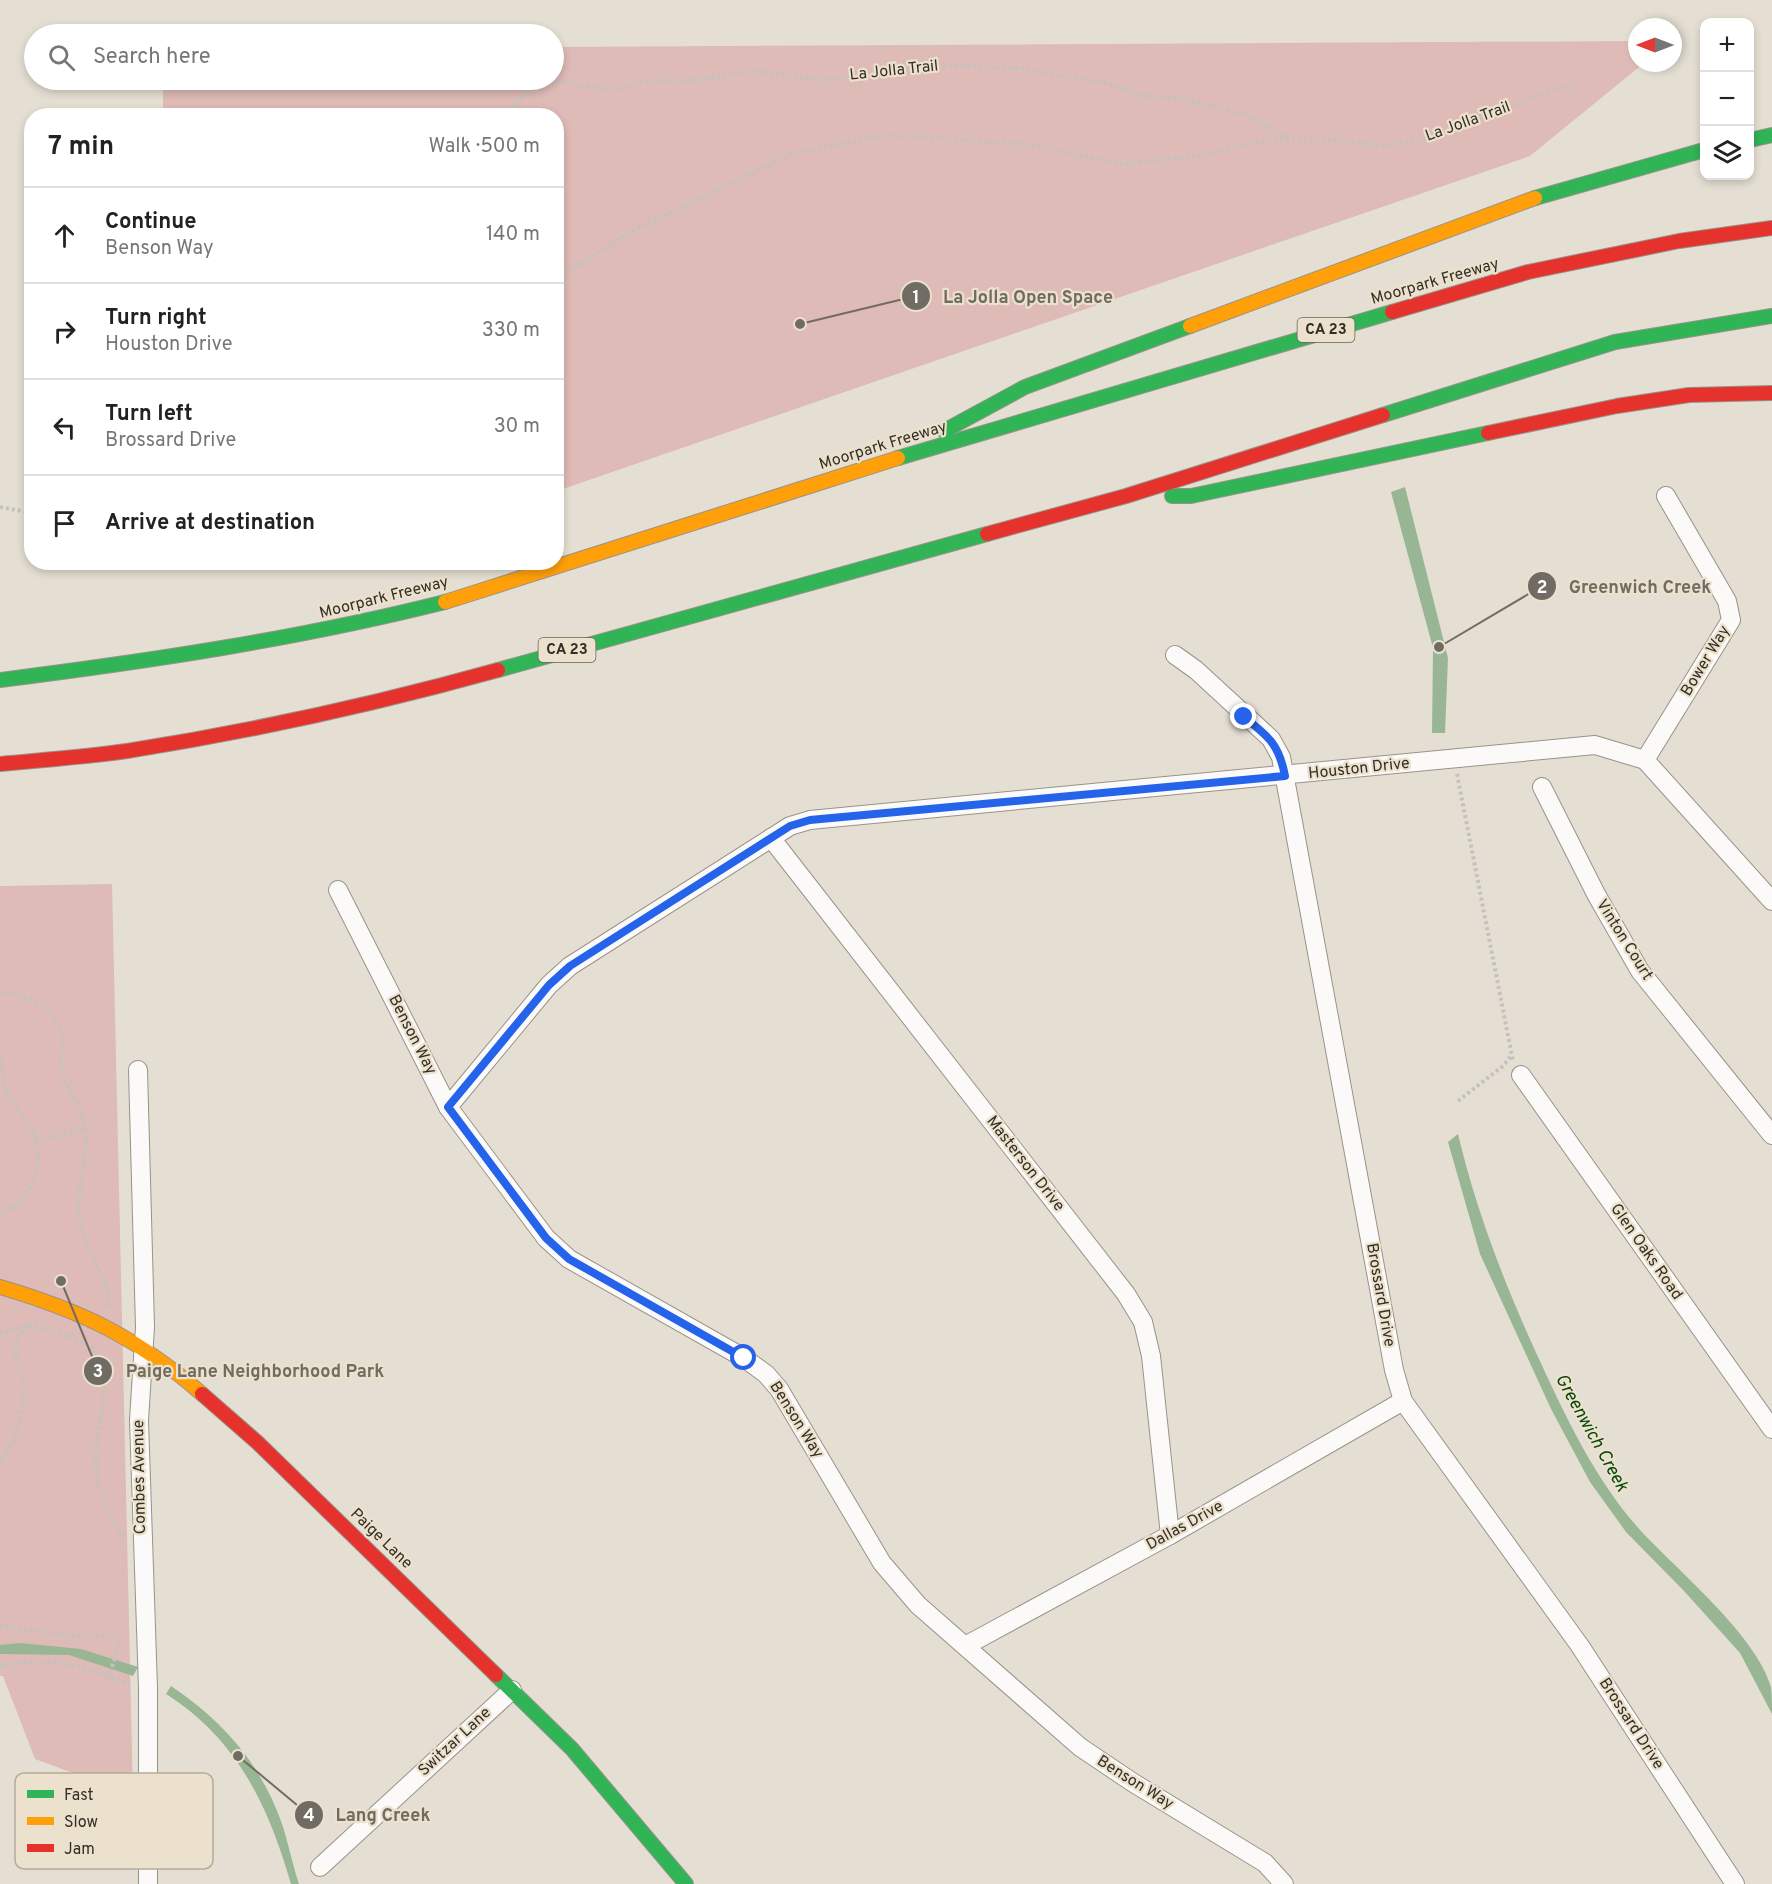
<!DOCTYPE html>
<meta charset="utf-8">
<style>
:root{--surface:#fff;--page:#f6f6f6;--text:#222;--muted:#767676;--line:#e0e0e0}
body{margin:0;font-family:Overpass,sans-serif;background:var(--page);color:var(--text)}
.controls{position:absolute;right:18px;top:18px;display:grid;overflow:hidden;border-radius:12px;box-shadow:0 3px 9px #0003}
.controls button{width:54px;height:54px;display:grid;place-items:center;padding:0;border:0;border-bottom:2px solid var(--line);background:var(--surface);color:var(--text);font:30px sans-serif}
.compass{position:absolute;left:1628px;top:18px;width:54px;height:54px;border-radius:50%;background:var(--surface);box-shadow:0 3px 9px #0003;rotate:270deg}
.stop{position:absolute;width:18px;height:18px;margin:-14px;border:4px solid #2563eb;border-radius:50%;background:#fff}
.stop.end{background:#2563eb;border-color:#fff;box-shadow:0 2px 6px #0008}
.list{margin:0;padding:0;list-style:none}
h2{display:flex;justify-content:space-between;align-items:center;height:78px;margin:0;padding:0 24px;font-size:26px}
h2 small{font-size:20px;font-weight:400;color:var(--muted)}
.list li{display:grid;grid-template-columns:39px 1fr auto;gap:18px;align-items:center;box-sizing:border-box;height:96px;padding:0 24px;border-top:2px solid var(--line)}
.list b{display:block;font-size:22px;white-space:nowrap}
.list p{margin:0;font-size:20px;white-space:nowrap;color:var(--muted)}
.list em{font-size:20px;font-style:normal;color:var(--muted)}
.icon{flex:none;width:33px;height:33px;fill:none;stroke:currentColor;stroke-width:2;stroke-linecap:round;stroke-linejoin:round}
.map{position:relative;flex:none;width:1772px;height:1884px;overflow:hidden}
.search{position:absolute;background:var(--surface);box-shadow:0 3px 9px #0003;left:24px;top:24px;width:540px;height:66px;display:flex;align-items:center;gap:15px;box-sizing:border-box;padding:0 21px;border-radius:33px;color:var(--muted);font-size:22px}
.panel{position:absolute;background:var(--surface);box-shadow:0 3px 9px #0003;left:24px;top:108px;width:540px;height:462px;border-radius:24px}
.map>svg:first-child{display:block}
</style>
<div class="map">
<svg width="1772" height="1884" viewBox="0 0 1772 1884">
<rect width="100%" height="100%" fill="#e5dfd3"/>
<!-- green -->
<g fill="#debbb6">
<path d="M1637,41v22h7l-114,93 -973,335 -1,-375 -393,-1v-35h391v-33z"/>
<path d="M112,884l21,911 -98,-36 -32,-83h-3v-790z"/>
</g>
<!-- water -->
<g fill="#99b694">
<path d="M1405,487l43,171 -3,75h-13l1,-85 -42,-156z"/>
<path d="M1458,1134c20,84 51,161 87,238 26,56 55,114 96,159 38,41 115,104 130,156 1,8 1,19 1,27l-32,-61 -56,-62 -58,-59 -36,-50 -39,-73 -71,-155 -32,-112z"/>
<path d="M20,1643l61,6 57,18 -5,9 -64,-21 -69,-1v-9z"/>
<path d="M171,1686c51,34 89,77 110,135 7,20 11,42 18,63h-8c-23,-79 -54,-145 -125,-190z"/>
</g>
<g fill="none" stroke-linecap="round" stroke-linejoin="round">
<!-- street casing -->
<g stroke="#98938a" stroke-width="20">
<g id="street">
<path d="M1175,655l21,15 75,69 10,18 113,613 9,31 177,245 155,238"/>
<path d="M1645,760l86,-140 -4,-19 -61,-105"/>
<path d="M1542,787l54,107 44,77 132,164"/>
<path d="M771,838l355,456 17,28 8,34 19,179"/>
<path d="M338,890l110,217 98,131 23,21 175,99 22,16 13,15 103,174 36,42 162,142 52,35 133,81 19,21"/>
<path d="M138,1070l7,257 -6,93 9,268v196"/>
<path d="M1521,1075l251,354"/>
<path d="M448,1107l101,-122 21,-19 220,-140 20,-6 785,-75 50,15 127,141"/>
<path d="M965,1646l205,-111 233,-134"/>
<path d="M320,1867l192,-177"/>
</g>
</g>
<!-- fast casing -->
<g stroke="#98938a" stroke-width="16">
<g id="fast">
<path d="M1750,140l22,-5"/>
<path d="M1535,198l169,-48"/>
<path d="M1383,415l232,-73 157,-26"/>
<path d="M944,431l81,-44 165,-61"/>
<path d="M898,458l494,-146"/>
<path d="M1172,496h19l297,-63"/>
<path d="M498,670l489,-136"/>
<path d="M0,680c150,-19 298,-41 445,-78"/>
<path d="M496,1675l76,74 114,135"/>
</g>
</g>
<!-- slow casing -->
<g stroke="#98938a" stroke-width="16">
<g id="slow">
<path d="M1190,326l345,-128"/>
<path d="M445,602l453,-144"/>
<path d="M0,1287c82,24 138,51 202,107"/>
</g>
</g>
<!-- jam casing -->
<g stroke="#98938a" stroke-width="16">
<g id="jam">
<path d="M1392,312l136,-40 151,-31 93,-13"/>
<path d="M1488,433l129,-27 72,-11 83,-2"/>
<path d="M987,534l139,-38 257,-81"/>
<path d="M0,764c42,-4 85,-7 127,-13 126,-20 249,-47 371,-81"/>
<path d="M202,1394l56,49 238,232"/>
</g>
</g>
<!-- path -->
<g stroke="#c5c2be" stroke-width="4" stroke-dasharray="3 3" stroke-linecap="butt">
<path d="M505,116l2,-6 31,-26 27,-3 21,6 32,2 28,-8 49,-1 61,-9 65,9 131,-15 71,4 83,14 34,12 43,4 63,16 42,23"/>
<path d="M556,279l75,-47 159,-78 96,-19 139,9 96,20 82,-9 59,-14 27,-2h34l64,7 50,-10 118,-47 19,-4"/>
<path d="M0,507l32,6"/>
<path d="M1457,774l56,287"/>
<path d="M0,992c28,4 60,15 62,48 1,9 -2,19 -1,27 3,20 19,35 23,54 7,32 -8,64 -5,96 3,25 34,72 30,90"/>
<path d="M0,1052c2,11 2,26 6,37 5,14 18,26 25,40 17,32 2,72 -31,85"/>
<path d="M1458,1101l45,-35 8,-10"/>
<path d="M35,1141l50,-12"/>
<path d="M0,1333l30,-8 41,12 21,10 12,21v28l-9,59 3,28 13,37 14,19"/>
<path d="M0,1463c16,-24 24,-49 24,-78 -1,-15 -13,-31 -7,-46 3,-5 9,-9 13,-14"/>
<path d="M0,1626l82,11 30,-1 7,9 -10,31"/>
<path d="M0,1667c45,-14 88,1 130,17"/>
</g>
<!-- street -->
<use href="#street" stroke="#fbfaf8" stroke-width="18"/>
<!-- fast -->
<use href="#fast" stroke="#30b455" stroke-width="14"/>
<!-- slow -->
<use href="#slow" stroke="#ff9f0a" stroke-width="14"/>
<!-- jam -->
<use href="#jam" stroke="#e5322d" stroke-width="14"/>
</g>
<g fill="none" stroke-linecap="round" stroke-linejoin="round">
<!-- route -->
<path stroke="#2563eb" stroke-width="8" d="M744,1358l-175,-99 -23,-21 -98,-131 101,-122 21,-19 220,-140 20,-6 475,-44c-6,-32 -17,-40 -41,-59"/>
</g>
<g text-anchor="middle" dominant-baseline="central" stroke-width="4.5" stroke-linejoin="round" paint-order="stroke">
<!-- shield labels -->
<g fill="#ece1cc" stroke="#6a6458" stroke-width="1.5">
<rect x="1297.5" y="318" width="57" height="24" rx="4.5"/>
<rect x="538.5" y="638" width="57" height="24" rx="4.5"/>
</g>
<g font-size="15" font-weight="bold" fill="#332e26">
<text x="1326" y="330">CA 23</text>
<text x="567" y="650">CA 23</text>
</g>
<!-- street labels -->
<g font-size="16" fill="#332e26" stroke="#ece1cc">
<text transform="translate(894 71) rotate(-6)">La Jolla Trail</text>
<text transform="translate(1468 122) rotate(-20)">La Jolla Trail</text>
<text transform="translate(1435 282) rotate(-16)">Moorpark Freeway</text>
<text transform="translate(883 446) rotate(-17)">Moorpark Freeway</text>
<text transform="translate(384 598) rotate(-14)">Moorpark Freeway</text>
<text transform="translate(1706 661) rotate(-59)">Bower Way</text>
<text transform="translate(1359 769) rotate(-6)">Houston Drive</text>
<text transform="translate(1624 940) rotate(58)">Vinton Court</text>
<text transform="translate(412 1035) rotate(63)">Benson Way</text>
<text transform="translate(1025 1164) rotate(52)">Masterson Drive</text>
<text transform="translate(1646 1252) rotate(55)">Glen Oaks Road</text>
<text transform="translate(1380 1295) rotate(80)">Brossard Drive</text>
<text transform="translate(796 1420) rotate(58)">Benson Way</text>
<text transform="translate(140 1477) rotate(-91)">Combes Avenue</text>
<text transform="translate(1185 1526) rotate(-29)">Dallas Drive</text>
<text transform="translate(381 1539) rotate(44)">Paige Lane</text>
<text transform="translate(1631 1724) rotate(57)">Brossard Drive</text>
<text transform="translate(455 1742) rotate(-43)">Switzar Lane</text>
<text transform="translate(1135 1783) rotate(32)">Benson Way</text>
</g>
<!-- water labels -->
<g font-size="18" font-style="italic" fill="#02460c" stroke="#ece1cc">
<text transform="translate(1591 1433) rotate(61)">Greenwich Creek</text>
</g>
</g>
<!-- legend -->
<rect x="15" y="1773" width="198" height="96" rx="9" fill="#ece1cc" stroke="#b4ab9a" stroke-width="1.5"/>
<rect x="27" y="1790" width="27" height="8" fill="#30b455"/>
<rect x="27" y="1817" width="27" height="8" fill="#ff9f0a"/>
<rect x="27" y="1844" width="27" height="8" fill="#e5322d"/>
<g font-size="16" fill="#332e26">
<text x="64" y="1800">Fast</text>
<text x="64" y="1827">Slow</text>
<text x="64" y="1854">Jam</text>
</g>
<!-- callouts -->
<path fill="none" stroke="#716c63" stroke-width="2" d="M800 324L916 296M1439 647L1542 586M61 1281L98 1371M238 1756L309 1815"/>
<g fill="#716c63" stroke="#ece1cc" stroke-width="2">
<circle cx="800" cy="324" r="6"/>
<circle cx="1439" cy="647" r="6"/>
<circle cx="61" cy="1281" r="6"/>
<circle cx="238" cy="1756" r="6"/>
<circle cx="916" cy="296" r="15"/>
<circle cx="1542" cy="586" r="15"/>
<circle cx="98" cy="1371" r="15"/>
<circle cx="309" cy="1815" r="15"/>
</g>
<g font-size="18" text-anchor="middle" font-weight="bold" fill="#fff">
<text x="916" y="303">1</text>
<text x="1542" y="593">2</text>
<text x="98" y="1377">3</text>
<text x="309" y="1821">4</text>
</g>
<g font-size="18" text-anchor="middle" font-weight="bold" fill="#716c63" stroke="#ece1cc" stroke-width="4.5" stroke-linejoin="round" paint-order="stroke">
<text x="1028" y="303">La Jolla Open Space</text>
<text x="1640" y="593">Greenwich Creek</text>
<text x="255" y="1377">Paige Lane Neighborhood Park</text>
<text x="383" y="1821">Lang Creek</text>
</g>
</svg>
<div class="controls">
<button>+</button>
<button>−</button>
<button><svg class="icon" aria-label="layers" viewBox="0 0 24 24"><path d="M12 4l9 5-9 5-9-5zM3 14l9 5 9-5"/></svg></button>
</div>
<svg class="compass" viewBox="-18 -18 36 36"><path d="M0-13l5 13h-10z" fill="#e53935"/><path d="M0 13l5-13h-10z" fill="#767676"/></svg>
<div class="stop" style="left:744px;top:1358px"></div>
<div class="stop end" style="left:1244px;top:717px"></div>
<div class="search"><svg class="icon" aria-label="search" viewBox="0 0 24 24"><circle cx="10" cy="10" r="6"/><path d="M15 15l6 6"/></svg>Search here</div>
<section class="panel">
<h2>7 min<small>Walk · 500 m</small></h2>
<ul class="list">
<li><svg class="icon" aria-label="ahead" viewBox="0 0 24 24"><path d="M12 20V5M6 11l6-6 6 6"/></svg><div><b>Continue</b><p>Benson Way</p></div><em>140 m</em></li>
<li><svg class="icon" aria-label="right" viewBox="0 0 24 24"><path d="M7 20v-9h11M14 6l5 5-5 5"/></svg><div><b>Turn right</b><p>Houston Drive</p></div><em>330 m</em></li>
<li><svg class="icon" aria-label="left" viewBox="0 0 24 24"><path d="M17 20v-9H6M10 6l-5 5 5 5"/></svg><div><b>Turn left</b><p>Brossard Drive</p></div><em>30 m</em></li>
<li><svg class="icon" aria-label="arrive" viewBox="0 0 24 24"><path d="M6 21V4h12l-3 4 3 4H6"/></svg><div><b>Arrive at destination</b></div></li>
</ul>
</section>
</div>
